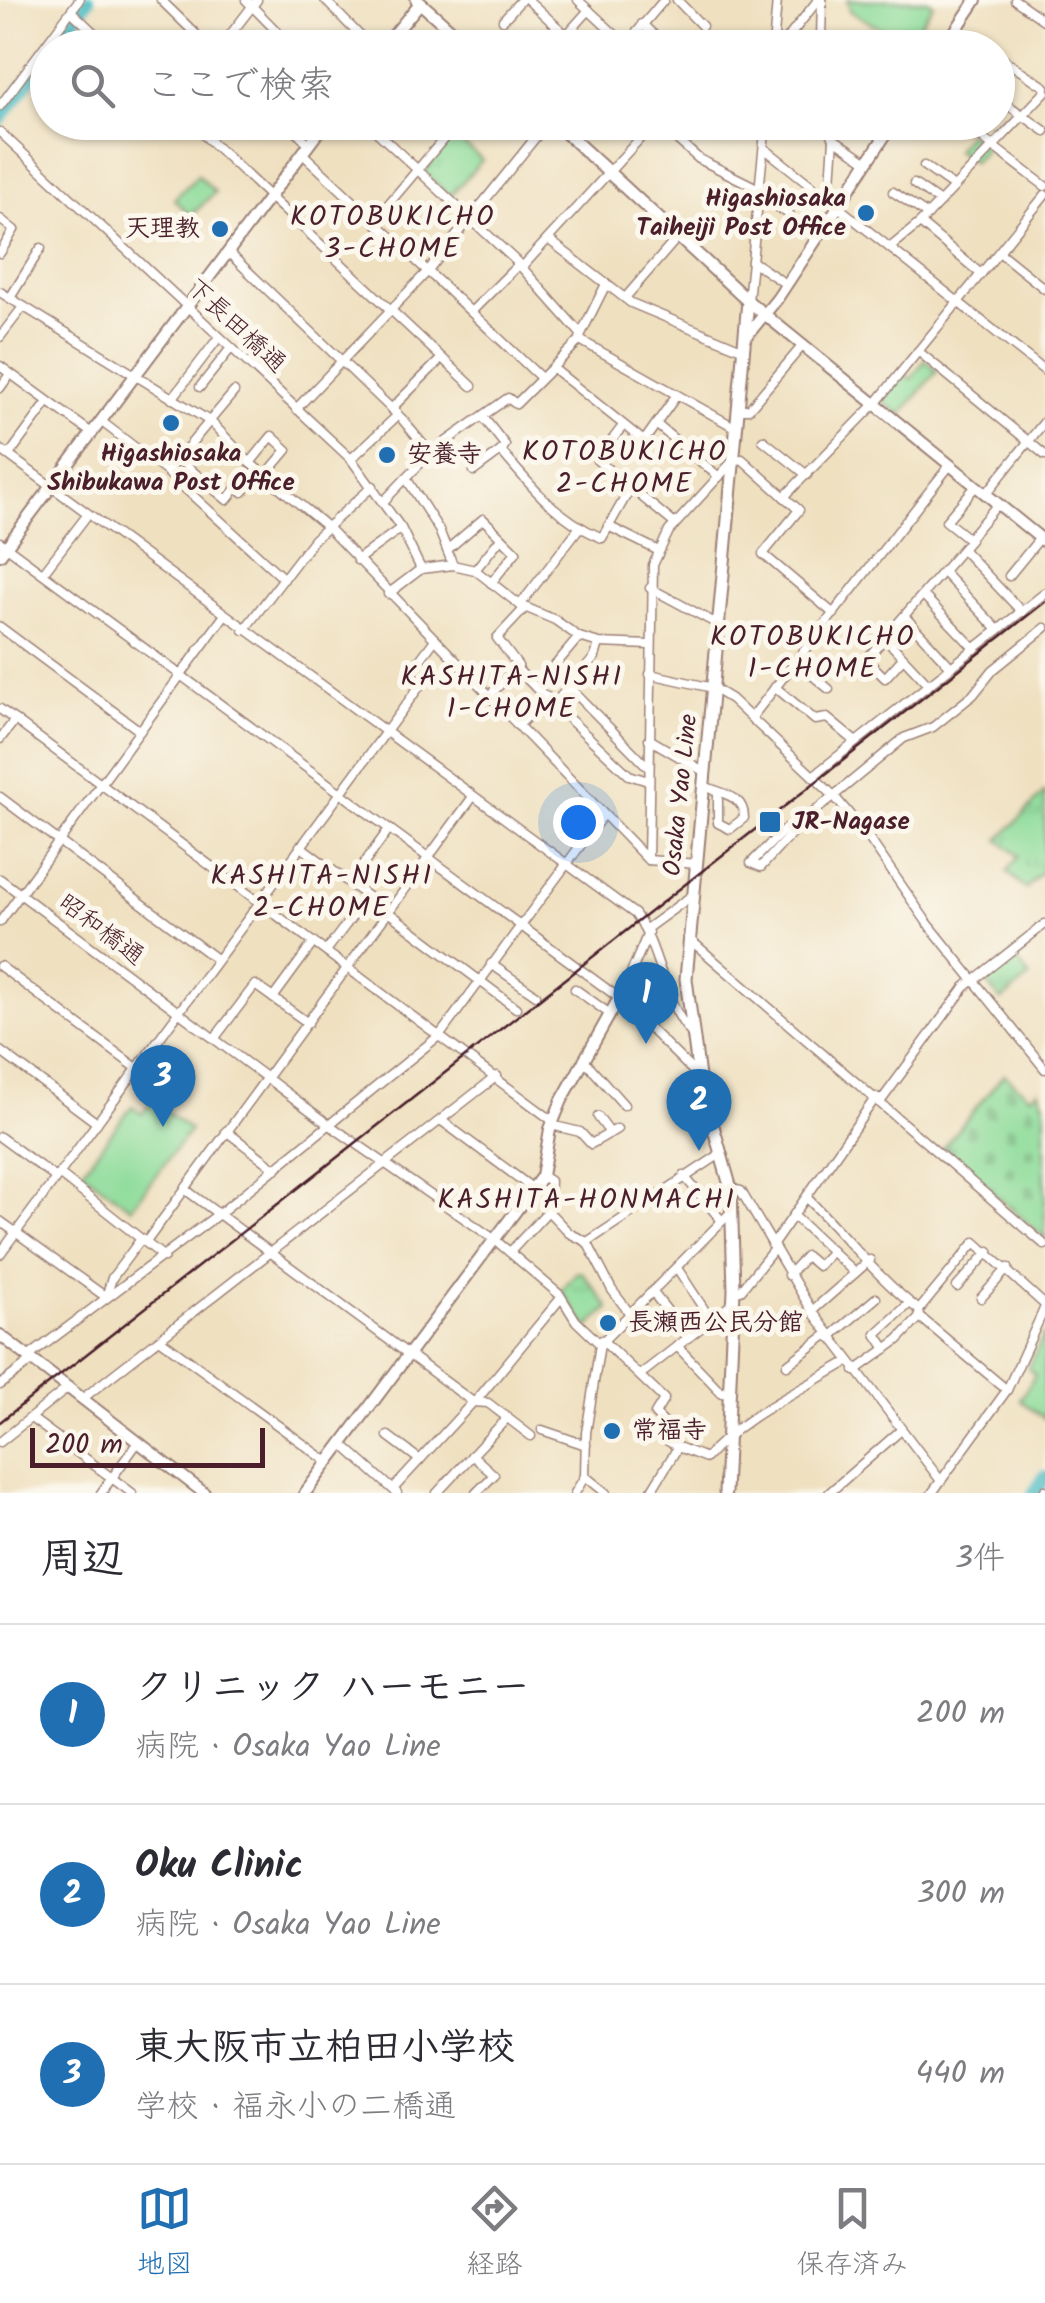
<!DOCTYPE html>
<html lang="ja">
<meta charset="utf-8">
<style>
:root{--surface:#fff;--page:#f7f7f7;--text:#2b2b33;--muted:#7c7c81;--line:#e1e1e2;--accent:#1f6fb2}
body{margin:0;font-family:Kalam,"Klee One",sans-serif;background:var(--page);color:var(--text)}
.scale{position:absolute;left:30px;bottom:25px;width:235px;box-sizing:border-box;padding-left:10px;border:5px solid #4a1f2b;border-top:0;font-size:28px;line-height:35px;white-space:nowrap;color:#4a1f2b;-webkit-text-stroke:8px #fbf7ec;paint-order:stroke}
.you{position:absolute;left:578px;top:822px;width:35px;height:35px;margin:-25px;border:8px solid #fff;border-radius:50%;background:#1a73e8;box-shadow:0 0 0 15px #1a73e833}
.badge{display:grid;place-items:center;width:65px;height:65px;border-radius:50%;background:var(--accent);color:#fff;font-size:32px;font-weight:700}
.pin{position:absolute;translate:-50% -82px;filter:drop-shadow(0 2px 5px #0008)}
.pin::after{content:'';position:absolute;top:52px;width:35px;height:30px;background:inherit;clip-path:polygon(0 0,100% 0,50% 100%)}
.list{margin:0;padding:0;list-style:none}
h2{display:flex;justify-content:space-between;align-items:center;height:130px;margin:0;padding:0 40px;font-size:42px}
h2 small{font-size:32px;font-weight:400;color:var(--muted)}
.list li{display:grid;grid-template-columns:65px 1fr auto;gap:30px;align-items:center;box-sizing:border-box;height:180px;padding:0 40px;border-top:2px solid var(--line)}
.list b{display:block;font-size:38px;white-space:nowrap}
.list p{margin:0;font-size:32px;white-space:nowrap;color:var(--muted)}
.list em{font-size:32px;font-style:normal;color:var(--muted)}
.icon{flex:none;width:55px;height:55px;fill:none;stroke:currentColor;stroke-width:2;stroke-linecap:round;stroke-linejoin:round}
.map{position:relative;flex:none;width:1045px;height:1493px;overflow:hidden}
.search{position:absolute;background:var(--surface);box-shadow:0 2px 8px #0004;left:30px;right:30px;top:30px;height:110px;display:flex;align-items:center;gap:25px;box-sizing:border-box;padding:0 35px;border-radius:55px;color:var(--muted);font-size:38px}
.sheet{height:670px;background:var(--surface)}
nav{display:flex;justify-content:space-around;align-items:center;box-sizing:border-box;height:140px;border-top:2px solid var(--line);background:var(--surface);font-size:28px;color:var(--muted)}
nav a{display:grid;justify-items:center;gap:5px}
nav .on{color:var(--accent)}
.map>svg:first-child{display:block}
</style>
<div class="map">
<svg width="1045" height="1493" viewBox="0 0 1045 1493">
<defs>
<pattern id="cemetery-stones" width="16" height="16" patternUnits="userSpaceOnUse" patternTransform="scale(2.5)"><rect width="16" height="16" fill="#8ddc9a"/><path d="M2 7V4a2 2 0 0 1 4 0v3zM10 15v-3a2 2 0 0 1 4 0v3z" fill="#7bbc85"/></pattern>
<pattern id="park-tufts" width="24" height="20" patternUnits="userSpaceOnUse" patternTransform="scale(2.5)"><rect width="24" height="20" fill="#8ddc9a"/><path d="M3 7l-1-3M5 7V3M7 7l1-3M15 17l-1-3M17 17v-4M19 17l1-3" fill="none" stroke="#7bbc85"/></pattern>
</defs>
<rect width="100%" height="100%" fill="#fbf7ec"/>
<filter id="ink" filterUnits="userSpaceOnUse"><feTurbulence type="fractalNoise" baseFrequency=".01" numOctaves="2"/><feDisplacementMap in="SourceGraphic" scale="20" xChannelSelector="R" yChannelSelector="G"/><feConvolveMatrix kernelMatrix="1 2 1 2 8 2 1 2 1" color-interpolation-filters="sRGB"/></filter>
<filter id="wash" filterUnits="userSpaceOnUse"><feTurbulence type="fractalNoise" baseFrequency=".0048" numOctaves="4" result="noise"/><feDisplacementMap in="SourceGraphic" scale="40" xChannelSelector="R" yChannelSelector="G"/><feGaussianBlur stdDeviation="2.25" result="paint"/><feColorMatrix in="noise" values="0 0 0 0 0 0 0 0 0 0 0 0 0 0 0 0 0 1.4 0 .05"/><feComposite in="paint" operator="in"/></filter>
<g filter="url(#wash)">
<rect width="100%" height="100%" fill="#efe0c0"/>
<!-- cemetery -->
<path fill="url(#cemetery-stones)" stroke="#6c7e62" stroke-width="2.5" d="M1004,1074l26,22 8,-6 7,15v133l-103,-89z"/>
<!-- park -->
<g fill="url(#park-tufts)" stroke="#6c7e62" stroke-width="2.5">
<path d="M968,133l15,10 1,7 -11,12 -17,-12z"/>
<path d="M452,134l30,26 -32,36 -27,-23z"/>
<path d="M198,175l17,17 -24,24 -17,-17z"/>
<path d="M925,360l12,11 -36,44 -20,-15 22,-27 8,6z"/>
<path d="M1045,792v76l-19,21 -19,-17 12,-16 -20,-16z"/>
<path d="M1013,955l17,22 -29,24 -13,-17v-9z"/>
<path d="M582,1272l27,36 -21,20 -27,-37 15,-18z"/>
</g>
<!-- pitch -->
<g fill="#8ddc9a" stroke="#6c7e62" stroke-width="2.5">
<path d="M847,0h81l5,4 -25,39 -57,-31z"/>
<path d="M152,1101l38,29 -59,78 -49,-37 50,-65 10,8z"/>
<path d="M1045,1333v86l-25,-19 15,-25 -7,-7z"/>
</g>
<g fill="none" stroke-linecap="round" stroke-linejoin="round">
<!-- river -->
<g stroke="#4fbdc5" stroke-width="14">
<path d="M53,48l35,-48"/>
<path d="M0,119l48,-65"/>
<path d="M1034,1493l11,-16"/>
</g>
</g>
</g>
<g filter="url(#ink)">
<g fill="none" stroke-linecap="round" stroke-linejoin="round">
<!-- minor casing -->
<g stroke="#9c8076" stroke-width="11">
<g id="minor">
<path d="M161,0l49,48"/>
<path d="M246,0l47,48"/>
<path d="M325,0l47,48"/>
<path d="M528,0l38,35"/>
<path d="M578,0l48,45"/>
<path d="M677,0l25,26"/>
<path d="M822,0l-1,38 17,10"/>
<path d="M1015,0l30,21"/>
<path d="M71,11l39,37"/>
<path d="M503,20l18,-20"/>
<path d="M642,24l26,24"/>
<path d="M956,29l28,19"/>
<path d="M625,46l39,-46"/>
<path d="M220,48l37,-48"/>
<path d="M555,48l34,-38"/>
<path d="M773,48l4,-48"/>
<path d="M780,48l38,-48"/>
<path d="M998,56l47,31"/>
<path d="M998,98l47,33"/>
<path d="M0,106l79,-106"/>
<path d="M190,122l282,264"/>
<path d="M287,122l22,22"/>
<path d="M366,122l150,139 65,73 -1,6 156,88"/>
<path d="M657,122l42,37 60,30"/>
<path d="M826,122l8,17 -4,58"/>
<path d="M865,122l20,15"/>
<path d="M961,122l84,64"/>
<path d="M0,132l351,327 50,69 20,41"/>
<path d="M834,139l34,23"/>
<path d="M764,148l281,223"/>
<path d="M302,153l238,224"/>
<path d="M924,166l30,21"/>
<path d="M914,184l26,18"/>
<path d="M893,192l35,23"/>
<path d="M759,195l31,20"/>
<path d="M0,219l14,11 -14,23"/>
<path d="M374,221l84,-99"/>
<path d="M920,223l61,51"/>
<path d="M548,239l83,64 113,47"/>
<path d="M892,246l28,-23 125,-131"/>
<path d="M228,252l174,167 28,34"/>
<path d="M999,252l46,37"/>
<path d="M752,261l35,24"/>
<path d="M0,292l211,130 39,41 76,63 322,334 49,4"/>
<path d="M10,298l31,-50"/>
<path d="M625,298l53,-61"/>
<path d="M748,301l18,-179"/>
<path d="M471,312l46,-46 7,-1 131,-143"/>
<path d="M581,334l25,-50"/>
<path d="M0,337l23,-30"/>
<path d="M918,351l127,104"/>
<path d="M0,366l93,68"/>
<path d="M554,369l90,72 32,-45"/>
<path d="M200,387l31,-39"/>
<path d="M0,388l10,-14"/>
<path d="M172,399l47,-62"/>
<path d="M296,409l132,-138 120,-149"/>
<path d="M391,409l51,-51"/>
<path d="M738,409h11l54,-64"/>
<path d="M483,417l22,28 -4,6c31,37 57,68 101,87l29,-51"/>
<path d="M102,422l65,50 117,107"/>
<path d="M656,424l63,53"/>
<path d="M622,427l-25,33 78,64"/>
<path d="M763,440l44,35"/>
<path d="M0,449l635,465c26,36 27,87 56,119"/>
<path d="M9,455l39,-53"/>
<path d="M178,459l49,41 10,-13 6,5 17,-21"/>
<path d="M351,459l47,-44"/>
<path d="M250,463l22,-27 15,14 -22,26"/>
<path d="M474,471l27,-20"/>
<path d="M167,472l67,-80"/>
<path d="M406,478l33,52 14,35"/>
<path d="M986,494l59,-73"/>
<path d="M784,497l92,-94 169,-208"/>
<path d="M384,501l46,-48 78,-55 8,6 64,-64"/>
<path d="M608,526l49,24"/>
<path d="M968,539l30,-35"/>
<path d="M0,542l619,456 80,79"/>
<path d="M447,550l36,-31 33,33 -25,31"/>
<path d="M963,550l59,62"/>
<path d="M357,560l44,-32"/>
<path d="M475,570l26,-32"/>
<path d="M43,573l45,-59"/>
<path d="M944,573l54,57"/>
<path d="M1009,576l31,-38"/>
<path d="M650,588l69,37"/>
<path d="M388,594l33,-25 32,-4 22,5 45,35 35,15 24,17 20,6 51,2"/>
<path d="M924,596l51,53"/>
<path d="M520,605l59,-77"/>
<path d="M905,617l46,50"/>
<path d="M0,627l140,104"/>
<path d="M244,630l70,-91 59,-53"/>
<path d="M579,637l-43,51 93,87 19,6"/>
<path d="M886,639l43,46"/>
<path d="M867,660l18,18 18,-20"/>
<path d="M796,662l33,27"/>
<path d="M516,668l20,20"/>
<path d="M857,670l113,-130 -24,-19 30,-35"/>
<path d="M650,674l63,14 18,11 103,97 32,38 60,87 119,148"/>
<path d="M569,687l80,81"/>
<path d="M775,687l40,33 12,-2 29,24"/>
<path d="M488,697l30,-31 -21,-28 28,-30"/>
<path d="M554,704l41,-47 4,-14"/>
<path d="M0,709l553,412"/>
<path d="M752,717l198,-252"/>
<path d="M518,726l29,-29"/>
<path d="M0,739l15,-19"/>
<path d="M649,739l56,33"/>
<path d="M813,776l232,-183"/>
<path d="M704,786c18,8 40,9 40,32l-14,11 -12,-6v-31"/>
<path d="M0,797l216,162"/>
<path d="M802,822l-18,8 -33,33 10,4 41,-45 102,-84 29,-11 40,-32 20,-25 52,-42"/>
<path d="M300,846l216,162"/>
<path d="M648,860l5,-295 16,-34 64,-70 9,-2 57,51 -36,44 71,60"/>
<path d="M0,879l331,247 163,113 66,56 16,26 24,23"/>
<path d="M350,883l39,-54"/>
<path d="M0,922l224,-306"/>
<path d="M646,929l48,-35"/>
<path d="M688,938l357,307"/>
<path d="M326,951l41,-54"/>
<path d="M491,964l45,31"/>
<path d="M0,966l138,103"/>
<path d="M575,989l35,25"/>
<path d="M273,998l41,-56"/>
<path d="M620,999l28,-66"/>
<path d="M214,1039l41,-54 53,38"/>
<path d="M0,1051l97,72"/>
<path d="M584,1060l40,45"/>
<path d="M881,1101l84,-114 80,-63"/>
<path d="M598,1117l12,16"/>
<path d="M442,1121l90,67"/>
<path d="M551,1125l29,7 11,12 26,-15"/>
<path d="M226,1131l50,38"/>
<path d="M0,1137l56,41"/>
<path d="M59,1174l105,83"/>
<path d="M542,1176l8,5 -2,30 21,22 18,9 135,-89"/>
<path d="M684,1176l38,45"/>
<path d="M731,1189l10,2 71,120 129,170"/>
<path d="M186,1190l287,212 15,1 43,33"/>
<path d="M807,1198c38,37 70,80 112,112l1,7 87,73"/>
<path d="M794,1216l61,57"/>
<path d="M0,1221l106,76"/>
<path d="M146,1242l326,-444"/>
<path d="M587,1242l25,48 19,25"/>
<path d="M772,1246l104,-149"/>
<path d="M510,1252l38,-41"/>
<path d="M0,1254l422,-571 -12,-10 24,-32"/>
<path d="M677,1268l34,52"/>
<path d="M788,1275l18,-19 12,10 14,-15"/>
<path d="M957,1287l32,-36"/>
<path d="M734,1290h7l33,-41"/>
<path d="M654,1294l34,43"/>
<path d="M106,1297l6,-19 29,-39"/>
<path d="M981,1298l27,-30"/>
<path d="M919,1310l56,-68 70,63"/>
<path d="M812,1311l58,-51"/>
<path d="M830,1337l46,-39"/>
<path d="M161,1340l167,122"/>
<path d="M602,1340l62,59 -9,15 11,11 -6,11 18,11 -28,46"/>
<path d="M677,1346l45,47 7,1"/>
<path d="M886,1349l-10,-15 34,-31"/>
<path d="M28,1357l192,-144 220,-178 163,-220"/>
<path d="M787,1365l41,-31"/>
<path d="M855,1371l43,-31 22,-23"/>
<path d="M641,1374l91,-70"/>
<path d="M0,1385l33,-25"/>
<path d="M82,1399l415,-323"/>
<path d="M475,1402l86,-104"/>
<path d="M31,1418l101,75"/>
<path d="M542,1430l44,15"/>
<path d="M388,1436l32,24"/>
<path d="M0,1442l69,-55"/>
<path d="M342,1444l55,49"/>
<path d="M678,1447l28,11c36,-42 94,-67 141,-96"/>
<path d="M472,1455l22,20 -18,18"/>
<path d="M585,1476l21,17"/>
<path d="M394,1488l79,-86"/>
<path d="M101,1493l37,-51"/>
<path d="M437,1493l70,-75"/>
<path d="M575,1493l10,-17 1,-43 14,-89 132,-133"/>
<path d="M829,1493l71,-62"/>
<path d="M932,1493l75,-103 38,-83"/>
<path d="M1043,1493l2,-3"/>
</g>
</g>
<!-- tertiary casing -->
<g stroke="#9c8076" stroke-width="14">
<g id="tertiary">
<path d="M383,48l37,-45"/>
<path d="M944,48l32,-48"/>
<path d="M748,301l297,241"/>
<path d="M745,338l32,-39 117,-177"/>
<path d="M0,555l326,-433"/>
<path d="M0,1335l204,158"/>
<path d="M305,1493l237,-317 8,-47 12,-29 57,-102"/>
</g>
</g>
<!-- secondary casing -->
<g stroke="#9c8076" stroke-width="15">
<g id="secondary">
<path d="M417,0l54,48"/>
<path d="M554,122l194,179 -62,678 13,98 32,112 3,101 -9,203"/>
</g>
</g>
<!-- minor -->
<use href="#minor" stroke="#fff" stroke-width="8"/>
<!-- tertiary -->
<use href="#tertiary" stroke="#fff" stroke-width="10"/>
<!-- secondary -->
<use href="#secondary" stroke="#fff" stroke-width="11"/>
<!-- rail -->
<path stroke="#4a1f2b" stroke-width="2.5" d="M0,1422l1045,-820"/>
</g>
</g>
<!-- markers -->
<g fill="#1f6fb2" stroke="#fbf7ec" stroke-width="4">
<circle cx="866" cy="213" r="10"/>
<circle cx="220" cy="229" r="10"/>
<circle cx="171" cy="423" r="10"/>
<circle cx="387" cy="455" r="10"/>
<rect x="758" y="810" width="24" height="24" rx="5"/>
<circle cx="608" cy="1323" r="10"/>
<circle cx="612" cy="1431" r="10"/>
</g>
<g text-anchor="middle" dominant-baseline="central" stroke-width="10" stroke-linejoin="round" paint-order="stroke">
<!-- poi labels -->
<g font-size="25" font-weight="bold" fill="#4a1f2b" stroke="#fbf7ec" text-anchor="start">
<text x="846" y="199" text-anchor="end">Higashiosaka<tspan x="846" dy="29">Taiheiji Post Office</tspan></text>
<text x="200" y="229" text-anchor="end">天理教</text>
<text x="171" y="454" text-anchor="middle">Higashiosaka<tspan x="171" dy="29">Shibukawa Post Office</tspan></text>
<text x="407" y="455">安養寺</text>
<text x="792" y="822">JR-Nagase</text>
<text x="628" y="1323">長瀬西公民分館</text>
<text x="632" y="1431">常福寺</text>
</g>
<!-- street labels -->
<g font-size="25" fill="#4a1f2b" stroke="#fbf7ec">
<text transform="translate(236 326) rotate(43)">下長田橋通</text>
<text transform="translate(681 795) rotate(-84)">Osaka Yao Line</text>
<text transform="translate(101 930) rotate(37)">昭和橋通</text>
</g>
<!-- neighbourhood labels -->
<g font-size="28" letter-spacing="2.5" fill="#4a1f2b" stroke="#fbf7ec">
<text x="393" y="217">KOTOBUKICHO<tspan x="393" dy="32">3-CHOME</tspan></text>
<text x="625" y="452">KOTOBUKICHO<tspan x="625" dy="32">2-CHOME</tspan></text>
<text x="813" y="637">KOTOBUKICHO<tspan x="813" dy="32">1-CHOME</tspan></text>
<text x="512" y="677">KASHITA-NISHI<tspan x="512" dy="32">1-CHOME</tspan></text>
<text x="322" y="876">KASHITA-NISHI<tspan x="322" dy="32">2-CHOME</tspan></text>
<text x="587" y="1200">KASHITA-HONMACHI</text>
</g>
</g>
</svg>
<div class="scale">200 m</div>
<div class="you"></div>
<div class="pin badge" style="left:646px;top:1044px">1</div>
<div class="pin badge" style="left:699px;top:1151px">2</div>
<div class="pin badge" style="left:163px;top:1127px">3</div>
<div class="search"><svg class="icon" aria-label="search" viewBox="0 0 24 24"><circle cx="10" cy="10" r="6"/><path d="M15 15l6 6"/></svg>ここで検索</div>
</div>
<section class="sheet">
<h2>周辺<small>3件</small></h2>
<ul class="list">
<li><span class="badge">1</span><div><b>クリニック ハーモニー</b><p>病院 · Osaka Yao Line</p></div><em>200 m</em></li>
<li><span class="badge">2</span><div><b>Oku Clinic</b><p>病院 · Osaka Yao Line</p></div><em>300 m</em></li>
<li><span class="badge">3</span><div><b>東大阪市立柏田小学校</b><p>学校 · 福永小の二橋通</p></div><em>440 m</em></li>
</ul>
</section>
<nav>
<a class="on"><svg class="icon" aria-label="map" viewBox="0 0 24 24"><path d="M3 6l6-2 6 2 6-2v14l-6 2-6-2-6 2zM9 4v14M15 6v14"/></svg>地図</a>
<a><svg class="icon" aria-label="directions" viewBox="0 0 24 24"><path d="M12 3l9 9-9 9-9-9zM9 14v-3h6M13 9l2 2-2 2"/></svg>経路</a>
<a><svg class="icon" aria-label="saved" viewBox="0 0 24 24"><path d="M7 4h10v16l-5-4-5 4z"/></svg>保存済み</a>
</nav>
